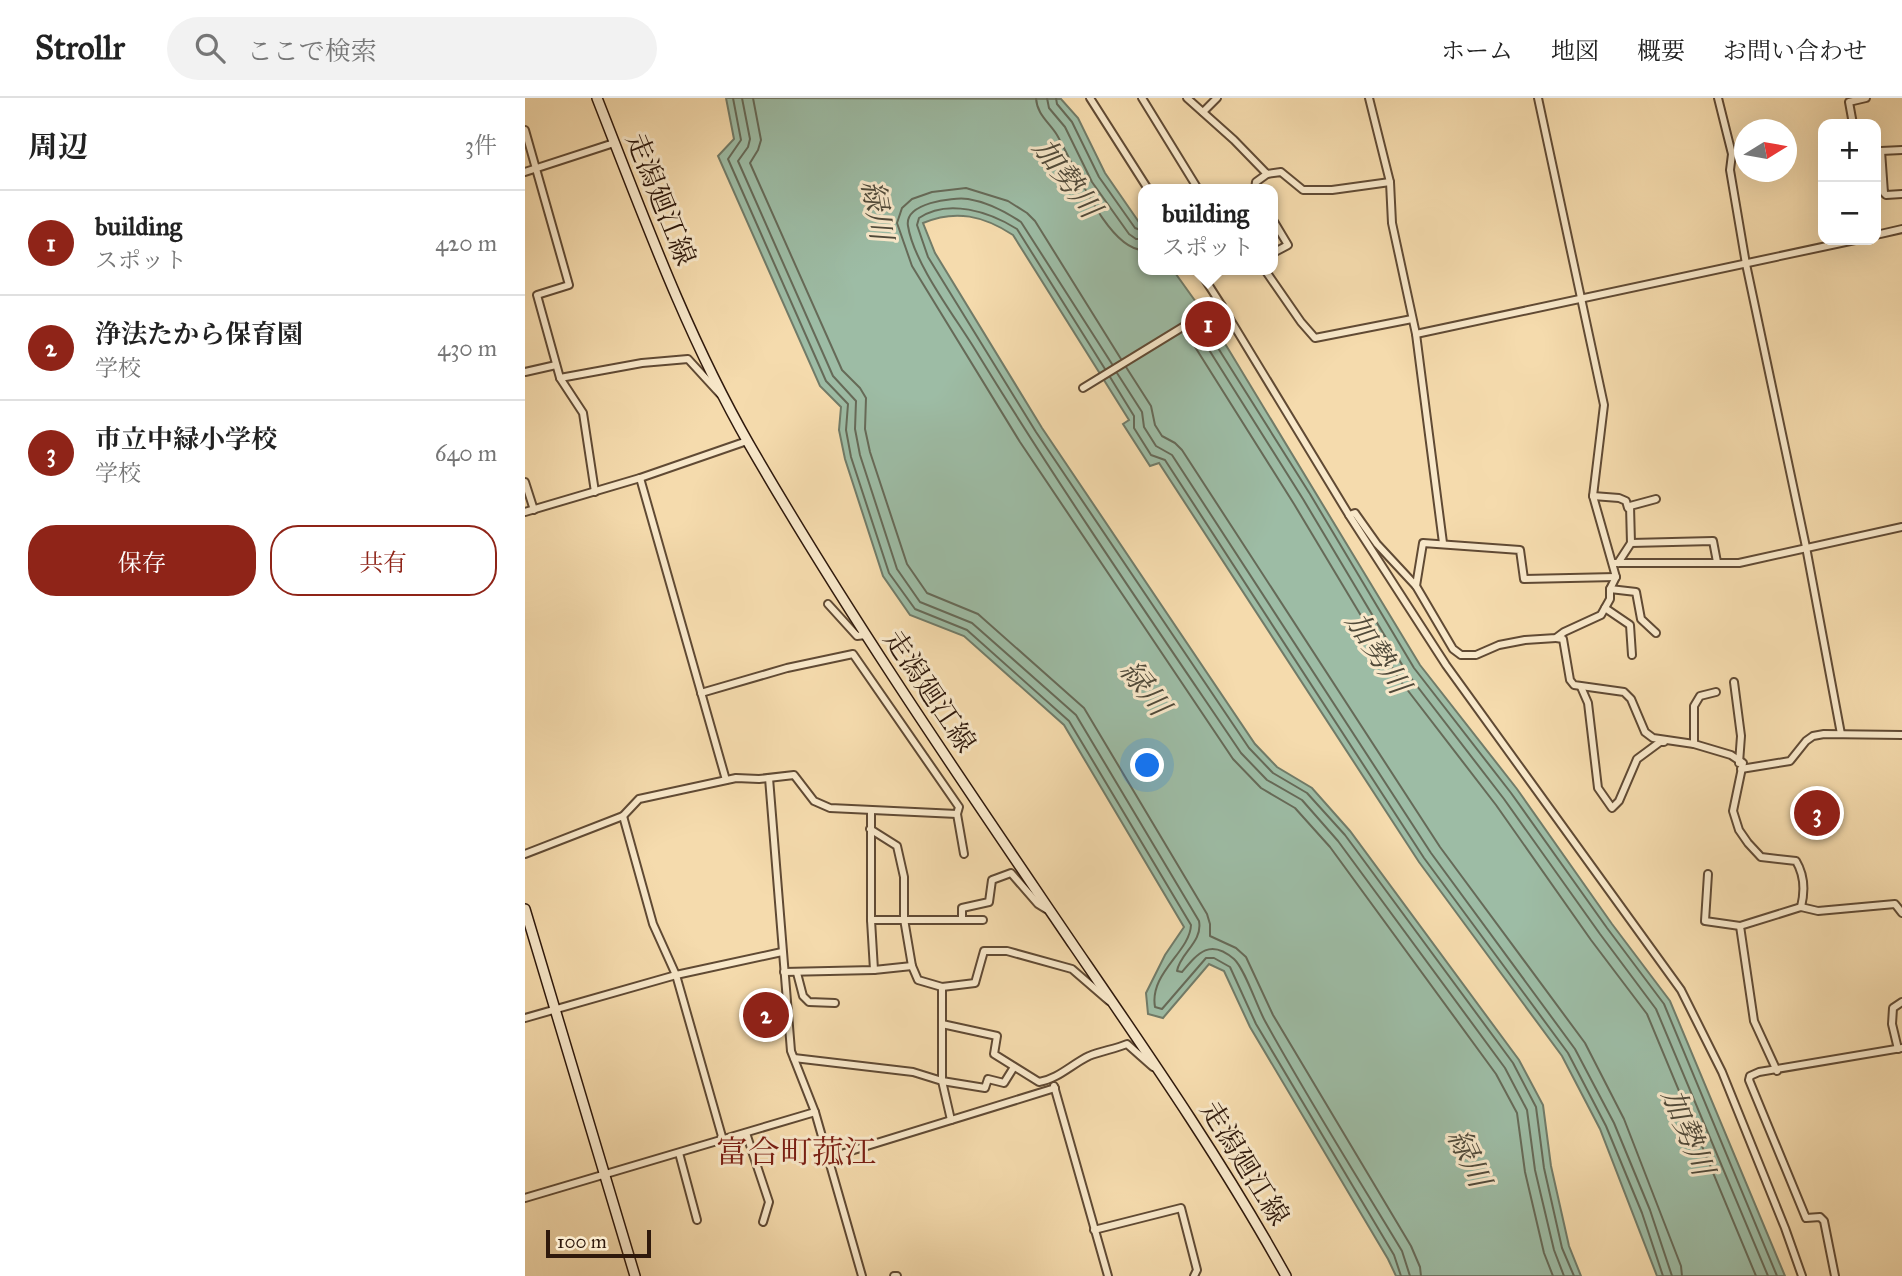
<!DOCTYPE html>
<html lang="ja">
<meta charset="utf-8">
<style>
:root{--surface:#fff;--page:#f2f2f2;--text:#222;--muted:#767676;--line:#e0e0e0;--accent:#8f2418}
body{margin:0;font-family:"IM FELL Great Primer","Noto Serif JP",serif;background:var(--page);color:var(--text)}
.controls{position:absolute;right:21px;top:21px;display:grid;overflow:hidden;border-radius:14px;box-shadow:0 7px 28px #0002}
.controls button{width:63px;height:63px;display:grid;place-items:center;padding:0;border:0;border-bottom:2px solid var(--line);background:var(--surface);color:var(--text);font:35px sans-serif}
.compass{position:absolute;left:1209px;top:21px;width:63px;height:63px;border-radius:50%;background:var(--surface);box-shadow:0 7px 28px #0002;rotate:79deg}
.scale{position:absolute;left:21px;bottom:18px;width:105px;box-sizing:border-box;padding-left:7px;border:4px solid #2f190c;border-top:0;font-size:19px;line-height:24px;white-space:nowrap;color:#2f190c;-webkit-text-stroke:5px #f8e8ca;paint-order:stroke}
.you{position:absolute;left:623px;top:668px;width:24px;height:24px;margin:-18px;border:5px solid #fff;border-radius:50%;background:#1a73e8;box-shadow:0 0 0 10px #1a73e833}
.badge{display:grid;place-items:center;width:46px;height:46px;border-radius:50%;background:var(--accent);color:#fff;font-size:23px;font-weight:700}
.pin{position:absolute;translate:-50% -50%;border:4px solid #fff;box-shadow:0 2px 7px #0006}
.popup{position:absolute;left:613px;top:86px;width:140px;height:91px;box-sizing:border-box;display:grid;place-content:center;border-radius:14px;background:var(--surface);filter:drop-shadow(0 2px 5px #0005);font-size:23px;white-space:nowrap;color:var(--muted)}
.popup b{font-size:26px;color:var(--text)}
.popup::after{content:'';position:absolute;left:50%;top:100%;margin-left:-14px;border:14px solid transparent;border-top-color:var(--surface)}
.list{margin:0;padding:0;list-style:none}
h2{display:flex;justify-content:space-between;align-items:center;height:91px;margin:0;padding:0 28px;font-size:30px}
h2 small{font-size:23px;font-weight:400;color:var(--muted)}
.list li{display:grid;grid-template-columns:46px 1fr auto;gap:21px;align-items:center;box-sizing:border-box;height:105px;padding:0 28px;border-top:2px solid var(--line)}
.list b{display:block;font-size:26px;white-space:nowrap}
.list p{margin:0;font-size:23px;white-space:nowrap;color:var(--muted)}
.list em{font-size:23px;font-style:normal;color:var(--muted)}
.actions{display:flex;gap:14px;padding:21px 28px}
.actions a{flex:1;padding:16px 0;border:2px solid var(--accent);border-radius:28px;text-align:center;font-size:24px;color:var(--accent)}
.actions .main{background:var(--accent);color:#fff}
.icon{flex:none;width:38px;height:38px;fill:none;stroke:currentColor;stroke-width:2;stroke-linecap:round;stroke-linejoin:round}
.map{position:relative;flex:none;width:1377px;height:1178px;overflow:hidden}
header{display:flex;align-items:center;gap:42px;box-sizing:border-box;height:98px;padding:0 35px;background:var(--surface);border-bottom:2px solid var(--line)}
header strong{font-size:33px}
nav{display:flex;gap:38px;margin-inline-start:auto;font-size:24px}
.search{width:490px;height:63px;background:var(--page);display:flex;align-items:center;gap:18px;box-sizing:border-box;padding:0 24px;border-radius:38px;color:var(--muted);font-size:26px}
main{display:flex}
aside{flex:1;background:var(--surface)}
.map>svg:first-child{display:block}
</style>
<header>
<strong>Strollr</strong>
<div class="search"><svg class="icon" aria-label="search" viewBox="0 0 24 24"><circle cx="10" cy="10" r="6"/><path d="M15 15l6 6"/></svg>ここで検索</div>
<nav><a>ホーム</a><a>地図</a><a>概要</a><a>お問い合わせ</a></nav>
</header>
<main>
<aside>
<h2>周辺<small>3件</small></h2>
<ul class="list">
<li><span class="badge">1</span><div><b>building</b><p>スポット</p></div><em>420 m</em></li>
<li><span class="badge">2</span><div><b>浄法たから保育園</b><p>学校</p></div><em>430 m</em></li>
<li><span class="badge">3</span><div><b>市立中緑小学校</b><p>学校</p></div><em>640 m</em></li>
</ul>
<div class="actions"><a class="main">保存</a><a>共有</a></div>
</aside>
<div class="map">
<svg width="1377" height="1178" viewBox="0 0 1377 1178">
<rect width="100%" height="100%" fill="#f5dbad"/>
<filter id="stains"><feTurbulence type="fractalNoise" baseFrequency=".00286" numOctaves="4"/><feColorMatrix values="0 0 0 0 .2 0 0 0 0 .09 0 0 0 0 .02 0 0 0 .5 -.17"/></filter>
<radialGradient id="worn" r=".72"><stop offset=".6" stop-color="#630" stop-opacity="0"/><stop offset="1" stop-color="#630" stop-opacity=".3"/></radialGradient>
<!-- water -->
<path fill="#9dbca5" stroke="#717b68" stroke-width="2" d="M201,0l335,1 17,19 27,55 38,55v42h30l48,67 199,328 97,124 95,135 58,77 115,275h-128l-57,-147 -38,-73 -143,-194 -260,-399 -9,3 -27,-42 6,-4 -116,-185c-29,-19 -57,-26 -90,-12l12,30 107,175 213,316 22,23 35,21 38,43 169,229 24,45 8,61 18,80 12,30h-185l-8,-17 -138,-232 -26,-56 -15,-7 -46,54 -15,-4 -2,-21 19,-38 19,-28 -120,-202 -100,-89 -54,-21 -27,-39 -38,-117 -6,-29 2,-23 -21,-21 -102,-230 16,-17z"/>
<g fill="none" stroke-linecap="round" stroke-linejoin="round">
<!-- shore -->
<g stroke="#666a58" stroke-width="2">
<path d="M208,0l8,42 -13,19 98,222 22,23 -2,26 5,27 38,116 26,36 52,21 102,91 122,204c-1,27 -42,48 -36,82l7,2 44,-51h8l16,9 26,57 138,231 7,21"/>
<path d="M217,0l8,41 -2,8 -10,14 95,215 23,25 -1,28 5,26 37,114 23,33 52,21 104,92 123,206c4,21 -19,32 -22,50l5,1c16,-19 28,-34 52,-13 11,10 23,48 31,62 43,78 91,154 137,230l8,25"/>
<path d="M228,0l8,42 -3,10 -8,13 92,207 18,18 6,10 -1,31 5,23 37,112 20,29 51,21 106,94 123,206 3,10v12l26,12 10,9 27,58 138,231 9,21 1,9"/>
<path d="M511,0c1,17 13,24 21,37 17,29 50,114 86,115"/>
<path d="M522,0l2,10 16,19 27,55 37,52 7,5h7"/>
<path d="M531,0l1,6 15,18 27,55 36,51 8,3"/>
<path d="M676,223l109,173 104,174 97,125 96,135 57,76 113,272"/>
<path d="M669,228l109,173 104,174 97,126 96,135 56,75 112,267"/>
<path d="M660,233l109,173 105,175 97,126 95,135 56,74 109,262"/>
<path d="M596,261l-86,-138 -8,-8 -19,-12 -42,-13 -34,4 -20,7 -10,9 -5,15 15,43 108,176 213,317 28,29 34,20 35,39 166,227 21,39 8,59 19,81 9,23"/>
<path d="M587,266l-91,-142c-15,-10 -34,-20 -53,-23 -16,-2 -64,4 -60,27 6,38 48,92 68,125 84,137 175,269 265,402l26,27 35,20 36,41 167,227 22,42 8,60 19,80 10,26"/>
<path d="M601,269l25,39 4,19 7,11 13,7 7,7 258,397 145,196 39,76 57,147 1,10"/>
<path d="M580,271l-88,-140c-27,-17 -69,-31 -98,-11l-2,7 11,32 108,175 213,316 24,25 34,20 38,42 168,228 23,44 8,61 18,80 12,28"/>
<path d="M592,275l25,39 2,15 12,19 16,9 259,398 144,196 39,74 36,87 22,66"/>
<path d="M585,279l24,39v12l17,27 14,5 259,398 144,195 38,73 36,87 21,63"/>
</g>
<!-- street casing -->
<g stroke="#604a34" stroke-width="10">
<g id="street">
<path d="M565,0l58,91"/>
<path d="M617,0l56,91"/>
<path d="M662,0l47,42 33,34 14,-2 22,18h29l58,-8"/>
<path d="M844,0l21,84 2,41 24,111 27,209"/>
<path d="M1193,0l14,56 -2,16 16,94 60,283 35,187"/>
<path d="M678,14l14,-14"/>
<path d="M1328,26l-4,-22 17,-4"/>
<path d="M0,32l44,155 -32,10 23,83 23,35 12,79"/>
<path d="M1351,53h5l3,42 2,2 16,-1"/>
<path d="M1356,53l21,-1"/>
<path d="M0,74l89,-29"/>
<path d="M730,91l1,-7 11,-8"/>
<path d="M748,122l15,25 -15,8"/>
<path d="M1351,137l26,-6"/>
<path d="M674,172l23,36"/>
<path d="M740,172l36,52 14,16 97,-19"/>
<path d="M891,236l439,-94"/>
<path d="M0,274l31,-7"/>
<path d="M35,280l82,-15 46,-4 32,35"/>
<path d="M558,290l134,-82h5l127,209 6,-2 22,31 39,42 37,63 8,6h15l23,-10 26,-5 31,-2 8,-6 37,-17 9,-16v-10l6,-12 -23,-81 11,-91 -66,-307"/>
<path d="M115,380l86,302"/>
<path d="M0,384l9,28"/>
<path d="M1068,398l26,2 7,3 2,7"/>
<path d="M0,414l115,-34 107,-37"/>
<path d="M824,417l97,150 235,325 41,82 63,156 17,48"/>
<path d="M1106,445l-1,-37 26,-7"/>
<path d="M1088,465h126l163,-36"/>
<path d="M1093,465l13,-20 82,-2 4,21"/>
<path d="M891,488l7,-43 97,7 4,29 92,-2"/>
<path d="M1085,491l26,3 5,27 15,14"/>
<path d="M303,506l29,32 9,-1"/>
<path d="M1080,510l25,17 2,30"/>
<path d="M1031,540l7,1 7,41 4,5 50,7 7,7 14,33 8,6 41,6 37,11 12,8 -10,48 6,19 9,13 13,14 35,4c9,15 9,30 5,46"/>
<path d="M1209,584l7,54 -2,27"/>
<path d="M1056,589l7,16 10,85 14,20 7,-7 18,-42 23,-17h4"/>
<path d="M1169,646v-38l6,-10 16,-4"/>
<path d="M1216,671l49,-8 16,-20 7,-5 11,-2 78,1"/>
<path d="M244,680l22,273 24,61 47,164"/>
<path d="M346,713v109l3,50"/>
<path d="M432,716l7,40"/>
<path d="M98,718l30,108 23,51 47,165"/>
<path d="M345,731l27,17 7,31v42l8,47 6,14 24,7 33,-4 9,-32h23l65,18 37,32"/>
<path d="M0,756l98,-38 16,-17 97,-21 23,1 35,-4 20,26 16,7 127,6 2,-7 -106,-153 -66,14 -86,25"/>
<path d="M1183,776l-3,47 35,5"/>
<path d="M437,821v-11l27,-6 3,-22 19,-7 27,31 8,5"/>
<path d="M346,822h112"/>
<path d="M259,874l90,-2 38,-4"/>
<path d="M272,875l6,23 6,6 26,1"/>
<path d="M417,889v94l9,39"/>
<path d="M0,920l151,-43 106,-23"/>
<path d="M417,926l55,12 -3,18 45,28c19,-3 33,-18 50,-26 12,-5 26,-7 38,-12l26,23"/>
<path d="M1373,951l-6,-25 1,-16 9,-6"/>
<path d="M269,960l119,14 29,9 43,7 3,-9 16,4 10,-16"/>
<path d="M1252,973l-23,-50 -14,-95 61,-19 17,4 77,-7 7,9"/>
<path d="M529,988l54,190"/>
<path d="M221,1035l23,69 -6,20"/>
<path d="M154,1055l18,67"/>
<path d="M303,1060l227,-70"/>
<path d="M0,1100l290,-86"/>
<path d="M569,1132l87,-22 16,62 -3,6"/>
<path d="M369,1178h3"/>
<path d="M1310,1178l-11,-55 -4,-4 -14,1 -57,-138 1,-4 9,-4 143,-24"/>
</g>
</g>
<!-- secondary casing -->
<g stroke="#2f190c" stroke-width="12">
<g id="secondary">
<path d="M72,0c46,117 89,236 152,346 100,173 213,337 325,502 74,108 149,216 212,330"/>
<path d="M0,811l110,367"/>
</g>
</g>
<!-- street -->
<use href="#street" stroke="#f8e8ca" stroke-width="6"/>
<!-- secondary -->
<use href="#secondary" stroke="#f8e8ca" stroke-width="9"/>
</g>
<g text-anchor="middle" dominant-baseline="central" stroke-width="6" stroke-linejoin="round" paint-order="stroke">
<!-- street labels -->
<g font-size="28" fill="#2f190c" stroke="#f8e8ca">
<text transform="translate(136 101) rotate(68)">走潟廻江線</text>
<text transform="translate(405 593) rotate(56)">走潟廻江線</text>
<text transform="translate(720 1065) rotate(58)">走潟廻江線</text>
</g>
<!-- water labels -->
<g font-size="30" font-style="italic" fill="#504a3a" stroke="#f8e8ca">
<text transform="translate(542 80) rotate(53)">加勢川</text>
<text transform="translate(352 112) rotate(80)">緑川</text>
<text transform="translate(853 555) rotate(57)">加勢川</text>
<text transform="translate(620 590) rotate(52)">緑川</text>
<text transform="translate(1163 1034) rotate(68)">加勢川</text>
<text transform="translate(944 1060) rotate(65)">緑川</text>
</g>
<!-- quarter labels -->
<g font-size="32" fill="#7a1f14" stroke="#f8e8ca">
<text x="271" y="1054">富合町菰江</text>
</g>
</g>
<rect width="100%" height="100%" filter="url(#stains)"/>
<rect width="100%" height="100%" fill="url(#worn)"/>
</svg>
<div class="controls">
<button>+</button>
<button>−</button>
</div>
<svg class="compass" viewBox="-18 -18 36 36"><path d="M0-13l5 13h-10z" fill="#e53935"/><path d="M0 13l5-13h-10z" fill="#767676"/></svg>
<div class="scale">100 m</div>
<div class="you"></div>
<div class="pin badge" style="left:683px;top:226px">1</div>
<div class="popup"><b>building</b>スポット</div>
<div class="pin badge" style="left:241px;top:917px">2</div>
<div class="pin badge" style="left:1292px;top:715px">3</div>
</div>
</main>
